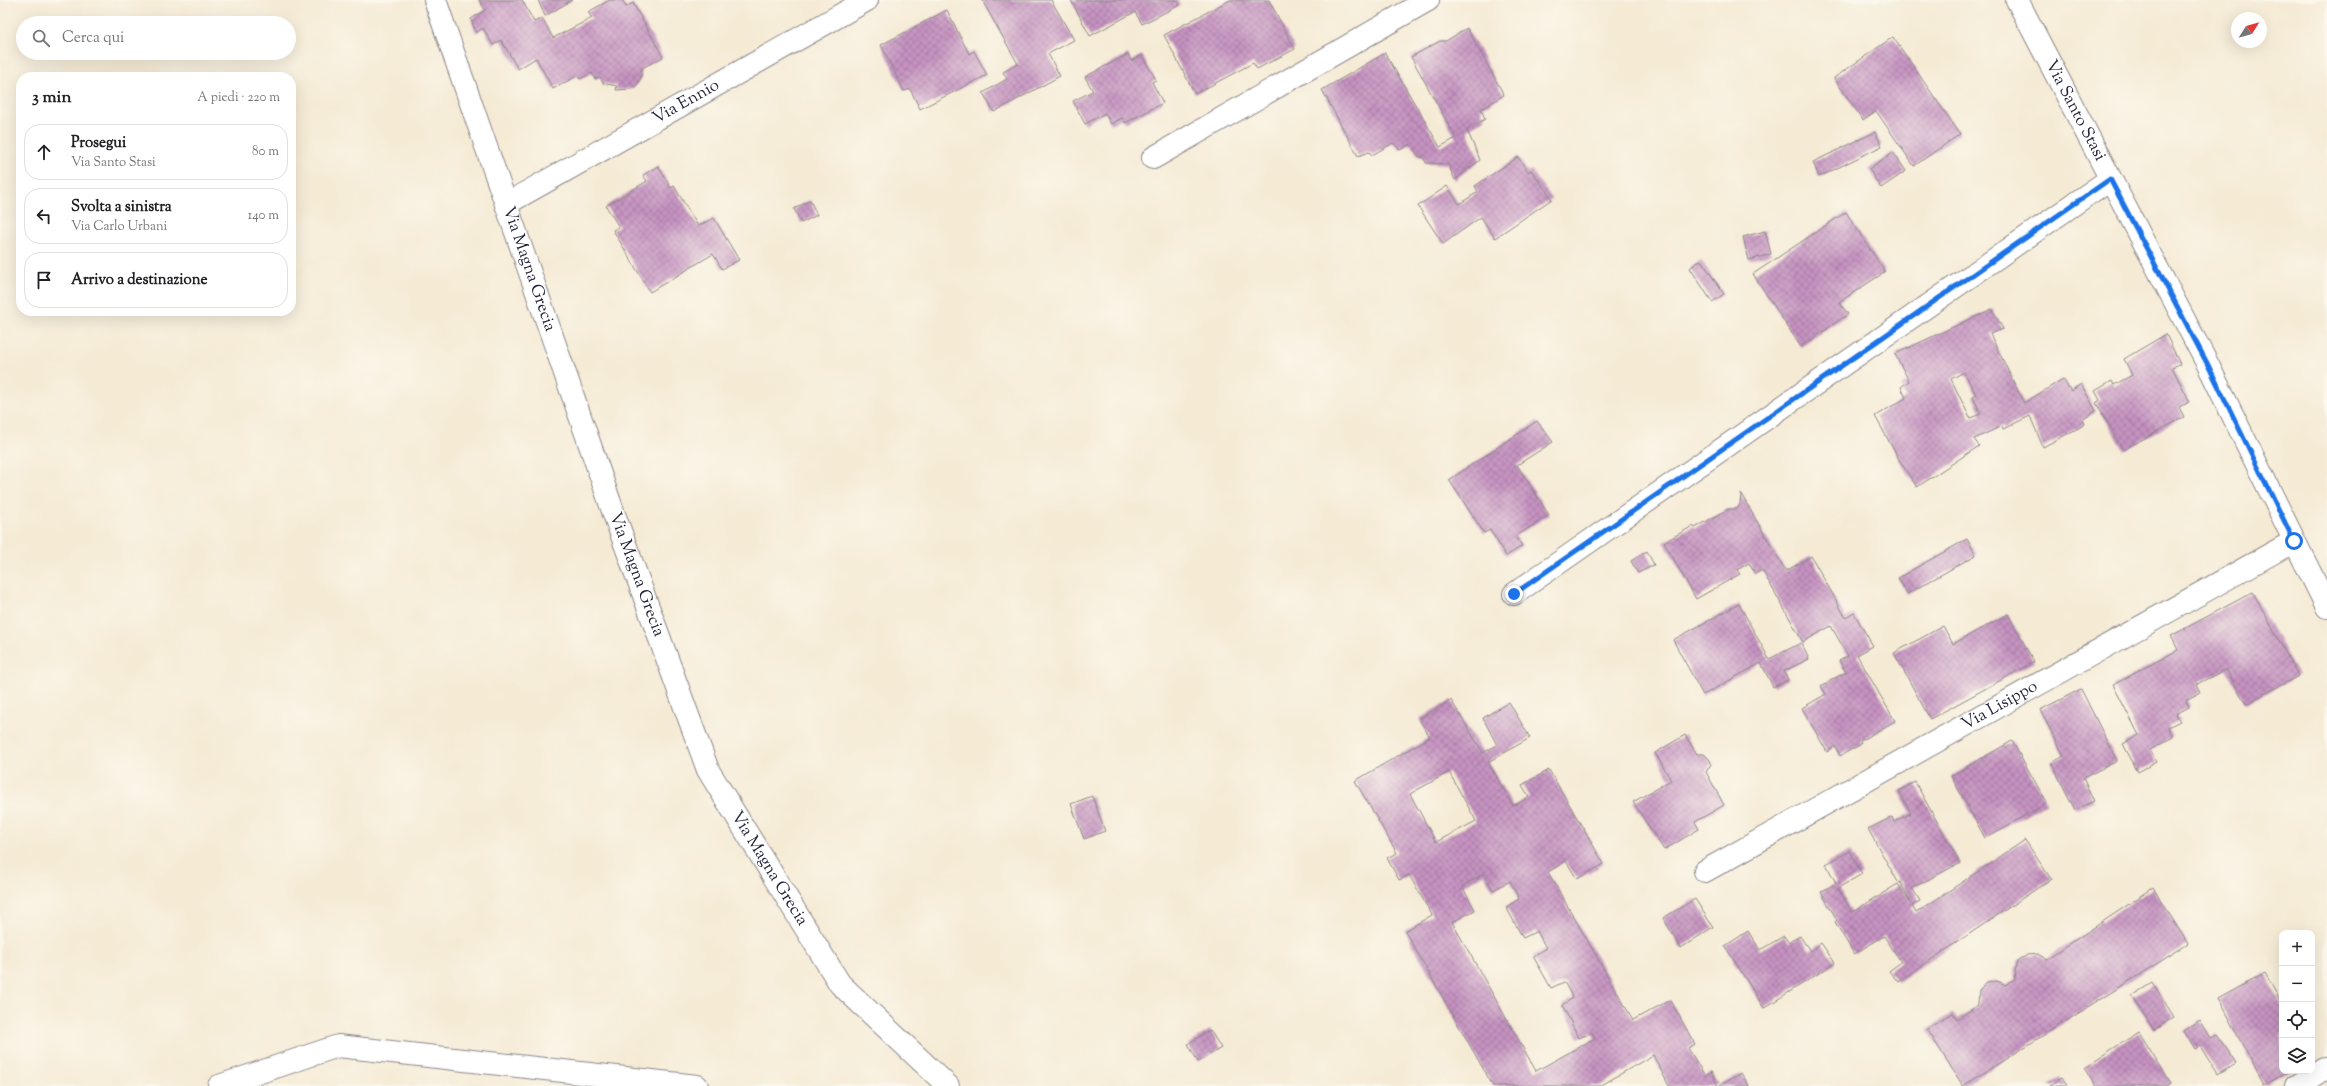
<!DOCTYPE html>
<html lang="it">
<meta charset="utf-8">
<style>
:root{--surface:#fff;--page:#f2f2f2;--text:#202124;--muted:#757577;--line:#e0e0e0}
body{margin:0;font-family:"Sorts Mill Goudy",serif;background:var(--page);color:var(--text)}
.controls{position:absolute;right:12px;bottom:12px;display:grid;overflow:hidden;border-radius:8px;box-shadow:0 4px 16px #0002}
.controls button{width:36px;height:36px;display:grid;place-items:center;padding:0;border:0;border-bottom:1px solid var(--line);background:var(--surface);color:var(--text);font:20px sans-serif}
.compass{position:absolute;left:2231px;top:12px;width:36px;height:36px;border-radius:50%;background:var(--surface);box-shadow:0 4px 16px #0002;rotate:53deg}
.stop{position:absolute;width:12px;height:12px;margin:-9px;border:3px solid #1a73e8;border-radius:50%;background:#fff}
.stop.end{background:#1a73e8;border-color:#fff;box-shadow:0 1px 4px #0008}
.list{margin:0;padding:0;list-style:none}
h2{display:flex;justify-content:space-between;align-items:center;height:52px;margin:0;padding:0 16px;font-size:17px}
h2 small{font-size:13px;font-weight:400;color:var(--muted)}
.list li{display:grid;grid-template-columns:26px 1fr auto;gap:12px;align-items:center;box-sizing:border-box;height:56px;margin:0 8px 8px;padding:0 8px;border:1px solid var(--line);border-radius:16px}
.list b{display:block;font-size:15px;white-space:nowrap}
.list p{margin:0;font-size:13px;white-space:nowrap;color:var(--muted)}
.list em{font-size:13px;font-style:normal;color:var(--muted)}
.icon{flex:none;width:22px;height:22px;fill:none;stroke:currentColor;stroke-width:2;stroke-linecap:round;stroke-linejoin:round}
.map{position:relative;flex:none;width:2327px;height:1086px;overflow:hidden}
.search{position:absolute;background:var(--surface);box-shadow:0 4px 16px #0002;left:16px;top:16px;width:280px;height:44px;display:flex;align-items:center;gap:10px;box-sizing:border-box;padding:0 14px;border-radius:22px;color:var(--muted);font-size:15px}
.panel{position:absolute;background:var(--surface);box-shadow:0 4px 16px #0002;left:16px;top:72px;width:280px;height:244px;border-radius:16px}
.map>svg:first-child{display:block}
</style>
<div class="map">
<svg width="2327" height="1086" viewBox="0 0 2327 1086">
<defs>
<pattern id="building-cross-hatch" width="8" height="8" patternUnits="userSpaceOnUse"><rect width="8" height="8" fill="#c693c1"/><path d="M0 0l8 8M0 8l8-8" fill="none" stroke="#a0789e"/></pattern>
</defs>
<rect width="100%" height="100%" fill="#fbf7ec"/>
<filter id="ink" filterUnits="userSpaceOnUse"><feTurbulence type="fractalNoise" baseFrequency=".025" numOctaves="2"/><feDisplacementMap in="SourceGraphic" scale="8" xChannelSelector="R" yChannelSelector="G"/><feConvolveMatrix kernelMatrix="1 2 1 2 8 2 1 2 1" color-interpolation-filters="sRGB"/></filter>
<filter id="wash" filterUnits="userSpaceOnUse"><feTurbulence type="fractalNoise" baseFrequency=".012" numOctaves="4" result="noise"/><feDisplacementMap in="SourceGraphic" scale="16" xChannelSelector="R" yChannelSelector="G"/><feGaussianBlur stdDeviation="0.9" result="paint"/><feColorMatrix in="noise" values="0 0 0 0 0 0 0 0 0 0 0 0 0 0 0 0 0 1.4 0 .05"/><feComposite in="paint" operator="in"/></filter>
<g filter="url(#wash)">
<rect width="100%" height="100%" fill="#f5ebd5"/>
<g id="blocks">
<!-- building -->
<g fill="url(#building-cross-hatch)" fill-rule="evenodd">
<path d="M479,0h43l12,22 8,-4 11,20 39,-20 -4,-6 22,-12h12l4,7 7,-4 30,54 -21,11 -1,9 -4,8 -6,4 -15,1 1,-4 -14,-3 -3,-6 -5,2 -3,-6 -12,6 -3,-3 -24,13 -17,-31 -18,11 -17,-29 -8,5 -10,-17 -7,5 -5,-14 14,-9z"/>
<path d="M538,0h34l-27,16z"/>
<path d="M982,0h69l23,40 -26,14 12,22 -66,36 -11,-19 24,-14 -4,-7 15,-8z"/>
<path d="M1071,0h106l3,5 -38,19 -7,-12 -45,24z"/>
<path d="M1230,0h39l26,49 -38,20 -4,-6 -58,31 -31,-59z"/>
<path d="M947,10l22,44 5,-3 13,24 -67,34 -10,-20 -6,2 -23,-46z"/>
<path d="M1467,28l37,67 -23,14 4,10 -18,11 13,30 -25,20 -7,-16 -22,-1 -2,-5 -5,-2 -9,-12 -10,6 -7,-7 -21,12 -3,-3 -11,4 -36,-66 63,-37 55,94 16,-9 -45,-81 29,-16h6z"/>
<path d="M1893,37l67,97 -46,32 -38,-55 -13,9 -29,-42z"/>
<path d="M1128,54l3,7 11,-6 14,25 -4,2 11,21 -38,20 -3,-5 -11,6 -6,-11 -20,11 -12,-23 20,-10 -8,-14z"/>
<path d="M1875,132l7,14 -63,31 -6,-15z"/>
<path d="M1893,152l13,19 -25,17 -12,-19z"/>
<path d="M1518,157l10,15 3,-2 21,29 -57,39 -14,-21 -38,27 -25,-38 29,-20 12,18 19,-12 -3,-6z"/>
<path d="M658,166l13,22 3,-2 24,40 16,-8 25,42 -17,9 -9,-15 -63,38 -37,-62 6,-3 -13,-21 41,-25 -4,-6z"/>
<path d="M810,200l7,15 -16,8 -7,-14z"/>
<path d="M1846,212l39,60 -46,30 9,12 -47,33 -48,-73z"/>
<path d="M1765,231l6,23 -22,6 -6,-23z"/>
<path d="M1701,260l23,34 -12,8 -22,-34z"/>
<path d="M1992,309l11,20 -13,5 34,69 39,-24 8,12 10,-7 15,27 -14,9 2,4 -2,2 -39,21 -13,-31 -27,13 -1,-3 -28,13 5,7 -62,41 -16,-24 -26,-47 31,-18 -5,-11 8,-6 -14,-27zM1964,372l12,23 -3,2 8,17 -11,4 -19,-39z"/>
<path d="M2166,334l14,30 -8,3 18,35 -11,5 5,10 -61,33 -27,-47 4,-3 -5,-9 17,-10 2,4 18,-10 -8,-16z"/>
<path d="M1537,421l16,21 -36,23 32,50 -33,21 6,10 -16,10 -16,-26 -6,3 -35,-53z"/>
<path d="M1741,494l45,77 25,-15 35,62 8,-5 19,33 -16,9 38,66 -35,20 1,3 -21,12 -5,-10 -8,6 -25,-44 24,-14 -5,-8 25,-14 -7,-11 9,-5 -17,-30 -28,16 -41,-72 -7,4 -6,-11 -12,7 3,4 -44,25 -32,-57 29,-16 2,2 33,-19h9l3,-5z"/>
<path d="M1967,539l9,16 -69,39 -9,-16z"/>
<path d="M1647,551l7,14 -16,8 -7,-12z"/>
<path d="M2253,592l45,84 -52,28 -20,-35 -29,15 4,8 -15,8 3,7 -13,7 4,7 -12,6 5,10 -23,13 6,12 -18,10 -15,-28 16,-9 -26,-50 65,-35 -7,-14z"/>
<path d="M1739,604l30,55 32,-16 8,16 -25,12 4,9 -15,7 -12,-24 -58,32 -30,-55z"/>
<path d="M2008,614l26,48 -104,57 -36,-66 49,-27 10,18z"/>
<path d="M2081,689l36,72 -34,17 11,23 -19,9 -24,-48 13,-6 -24,-46z"/>
<path d="M1451,700l32,53 14,-8 -14,-27 26,-16 21,36 -42,24 25,44 16,-9 -7,-12 27,-15 55,94 -27,15 -11,-18 -18,11 85,148 37,-20 25,44 -7,4 17,28 6,-4 7,14 23,-13 8,13h-80l-16,-31 -53,31h-107l-88,-155 27,-16 -23,-40 -10,5 -12,-22 10,-5 -42,-72 75,-44 -11,-18zM1449,772l27,49 -40,21 -26,-48zM1484,874l9,16 17,-9 9,18 -13,8 17,31 14,-7 9,17 -13,8 18,32 13,-6 9,16 -11,7 17,33 13,-6 3,6 -59,33 -84,-149 23,-12 -13,-24z"/>
<path d="M1685,735l12,19h7l6,6 1,4 -5,8 18,33 -29,17 4,7 -35,21 -31,-48 38,-22 -16,-27z"/>
<path d="M2012,741l35,62 -62,35 -34,-62z"/>
<path d="M1915,782l45,81 -48,25 8,13 -8,5 4,7 109,-73 26,39 -153,103 -9,-11 12,-9 -17,-26 -30,18 -19,-32 2,-2 -16,-28 15,-9 -10,-19 24,-13 12,23 -24,14 14,24 46,-28 13,20 -11,-23 -2,1 -30,-53 24,-12 2,5 17,-9 -12,-22z"/>
<path d="M1092,796l13,35 -21,8 -13,-35z"/>
<path d="M2153,888l35,56 -225,142 -36,-57 26,-16 4,6 21,-14 1,-15 8,-7 10,-2 9,4 9,-5 -1,-10 4,-9 9,-6 10,-1 10,5z"/>
<path d="M1695,899l18,28 -32,21 -18,-30z"/>
<path d="M1748,931l12,19 24,-14 5,7 11,-7 10,15 11,-8 14,20 -71,45 -39,-62z"/>
<path d="M2265,973l17,31v67h9l-27,14 -46,-86z"/>
<path d="M2153,983l21,34 -20,13 -22,-34z"/>
<path d="M2200,1020l11,18 6,-3 19,28 -18,11 -18,-29 -5,4 -11,-18z"/>
<path d="M1210,1030l11,18 -23,14 -10,-18z"/>
<path d="M2139,1032l32,51 -4,3h-71l-12,-19z"/>
<path d="M2061,1078l5,8h-18z"/>
</g>
</g>
</g>
<g filter="url(#ink)">
<use href="#blocks" fill-opacity="0" stroke="#8c8688" stroke-width="1"/>
<g fill="none" stroke-linecap="round" stroke-linejoin="round">
<!-- minor casing -->
<g stroke="#8c8688" stroke-width="24">
<g id="minor">
<path id="s1" d="M435,0l179,514 94,256 132,214 108,102"/>
<path id="s2" d="M2017,0l191,365 119,242"/>
<path d="M1153,158l275,-158"/>
<path id="s3" d="M506,204l361,-204"/>
<path d="M1514,594l596,-415"/>
<path id="s4" d="M1705,871l589,-330"/>
<path d="M219,1086l119,-40 359,40"/>
<path d="M2297,1086l30,-19"/>
</g>
</g>
<!-- minor -->
<use href="#minor" stroke="#fff" stroke-width="22"/>
</g>
</g>
<g fill="none" stroke-linecap="round" stroke-linejoin="round" filter="url(#ink)">
<!-- route -->
<path stroke="#1a73e8" stroke-width="5" d="M1514,594l596,-415 98,186 86,176"/>
</g>
<g text-anchor="middle" dominant-baseline="central" stroke-width="3" stroke-linejoin="round" paint-order="stroke">
<!-- street labels -->
<g font-size="17" fill="#22223b" stroke="#fbf7ec">
<text stroke="none"><textPath href="#s3" startOffset="207">Via Ennio</textPath></text>
<text stroke="none"><textPath href="#s2" startOffset="125">Via Santo Stasi</textPath></text>
<text stroke="none"><textPath href="#s1" startOffset="285">Via Magna Grecia</textPath></text>
<text stroke="none"><textPath href="#s1" startOffset="609">Via Magna Grecia</textPath></text>
<text stroke="none"><textPath href="#s4" startOffset="338">Via Lisippo</textPath></text>
<text stroke="none"><textPath href="#s1" startOffset="933">Via Magna Grecia</textPath></text>
</g>
</g>
</svg>
<div class="controls">
<button>+</button>
<button>−</button>
<button><svg class="icon" aria-label="locate" viewBox="0 0 24 24"><circle cx="12" cy="12" r="6"/><path d="M12 2v4M12 18v4M2 12h4M18 12h4"/></svg></button>
<button><svg class="icon" aria-label="layers" viewBox="0 0 24 24"><path d="M12 4l9 5-9 5-9-5zM3 14l9 5 9-5"/></svg></button>
</div>
<svg class="compass" viewBox="-18 -18 36 36"><path d="M0-13l5 13h-10z" fill="#e53935"/><path d="M0 13l5-13h-10z" fill="#757577"/></svg>
<div class="stop" style="left:2294px;top:541px"></div>
<div class="stop end" style="left:1514px;top:594px"></div>
<div class="search"><svg class="icon" aria-label="search" viewBox="0 0 24 24"><circle cx="10" cy="10" r="6"/><path d="M15 15l6 6"/></svg>Cerca qui</div>
<section class="panel">
<h2>3 min<small>A piedi · 220 m</small></h2>
<ul class="list">
<li><svg class="icon" aria-label="ahead" viewBox="0 0 24 24"><path d="M12 20V5M6 11l6-6 6 6"/></svg><div><b>Prosegui</b><p>Via Santo Stasi</p></div><em>80 m</em></li>
<li><svg class="icon" aria-label="left" viewBox="0 0 24 24"><path d="M17 20v-9H6M10 6l-5 5 5 5"/></svg><div><b>Svolta a sinistra</b><p>Via Carlo Urbani</p></div><em>140 m</em></li>
<li><svg class="icon" aria-label="arrive" viewBox="0 0 24 24"><path d="M6 21V4h12l-3 4 3 4H6"/></svg><div><b>Arrivo a destinazione</b></div></li>
</ul>
</section>
</div>
